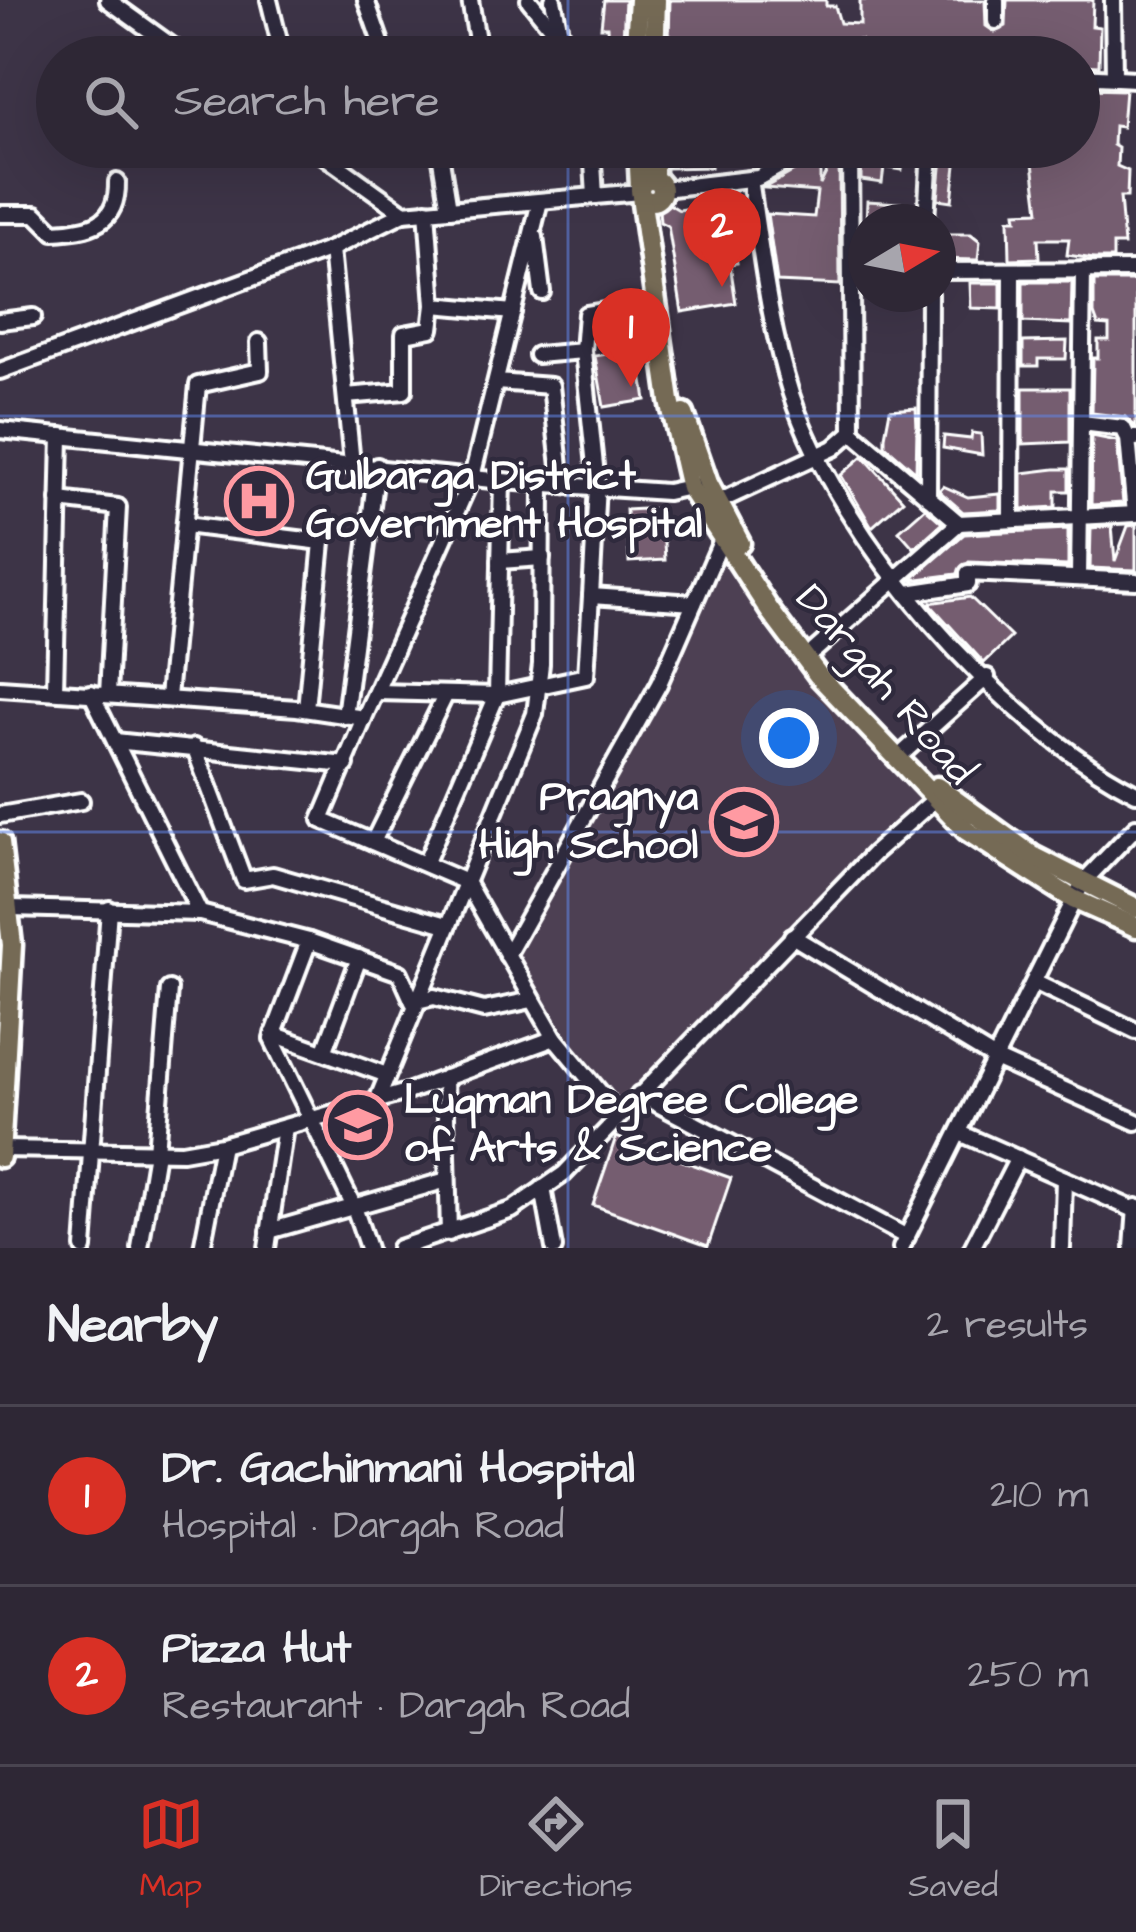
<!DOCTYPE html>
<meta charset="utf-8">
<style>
:root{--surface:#2e2735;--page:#3a3341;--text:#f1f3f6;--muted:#a7a5ad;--line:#494450;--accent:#d93025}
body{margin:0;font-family:"Architects Daughter",sans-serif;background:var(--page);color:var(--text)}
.compass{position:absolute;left:848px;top:204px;width:108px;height:108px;border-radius:50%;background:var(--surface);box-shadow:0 12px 48px #0002;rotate:80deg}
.you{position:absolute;left:789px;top:738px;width:42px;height:42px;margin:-30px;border:9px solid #fff;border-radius:50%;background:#1a73e8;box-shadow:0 0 0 18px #1a73e833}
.badge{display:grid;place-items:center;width:78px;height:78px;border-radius:50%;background:var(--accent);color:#fff;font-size:39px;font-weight:700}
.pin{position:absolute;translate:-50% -99px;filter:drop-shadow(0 3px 6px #0008)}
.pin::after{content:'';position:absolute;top:63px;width:42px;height:36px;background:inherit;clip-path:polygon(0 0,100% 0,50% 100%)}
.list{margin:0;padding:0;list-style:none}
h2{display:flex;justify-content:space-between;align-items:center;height:156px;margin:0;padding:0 48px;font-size:51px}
h2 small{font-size:39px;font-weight:400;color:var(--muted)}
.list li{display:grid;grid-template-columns:78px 1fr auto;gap:36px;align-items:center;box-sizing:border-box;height:180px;padding:0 48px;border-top:3px solid var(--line)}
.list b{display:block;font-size:45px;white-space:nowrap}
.list p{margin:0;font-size:39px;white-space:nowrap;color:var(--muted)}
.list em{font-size:39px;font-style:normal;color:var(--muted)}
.icon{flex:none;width:66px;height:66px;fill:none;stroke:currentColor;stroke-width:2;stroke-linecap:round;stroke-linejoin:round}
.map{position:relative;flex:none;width:1136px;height:1248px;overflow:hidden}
.search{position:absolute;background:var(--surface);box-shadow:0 12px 48px #0002;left:36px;right:36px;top:36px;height:132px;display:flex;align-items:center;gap:30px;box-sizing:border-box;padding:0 42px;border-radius:66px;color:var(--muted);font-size:45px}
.sheet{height:516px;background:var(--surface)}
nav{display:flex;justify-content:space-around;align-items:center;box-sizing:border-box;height:168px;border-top:3px solid var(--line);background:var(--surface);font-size:33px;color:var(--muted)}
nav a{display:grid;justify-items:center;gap:6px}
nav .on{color:var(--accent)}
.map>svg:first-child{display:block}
</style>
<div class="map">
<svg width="1136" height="1248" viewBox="0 0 1136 1248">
<rect width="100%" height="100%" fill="#3d3447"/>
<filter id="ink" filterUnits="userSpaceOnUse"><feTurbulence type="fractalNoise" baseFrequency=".00833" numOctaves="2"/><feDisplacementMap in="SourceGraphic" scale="24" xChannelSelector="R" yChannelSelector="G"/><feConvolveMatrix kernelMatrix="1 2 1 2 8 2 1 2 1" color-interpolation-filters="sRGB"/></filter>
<g filter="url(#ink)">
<!-- built -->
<path fill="#4e4053" d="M727,550l201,247 -56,49 -253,259 -60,-70 -46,-81 151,-266z"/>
<!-- building -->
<g fill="#755d70" stroke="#fff" stroke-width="3">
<path d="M604,0h21l-2,39 -15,-1 -1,-11h-6z"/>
<path d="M670,0h156v6h9l5,17 20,1v-24h125l1,26 9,6 11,-6 1,-26h86l-1,26 8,1 -1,39 -20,-1v-8h-190v-4l-30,-1 1,-12 -35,1 -1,5 -155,-5z"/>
<path d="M1085,89l40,1 -3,37 -8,-1 -1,19 5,3 -1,18 11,5 -1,26h-7l4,48h-11v14h-19l-27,-4 2,-16h-31l1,19 -29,1 -1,-40h8l-1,-7 23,-1 -8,-64h48v-56z"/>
<path d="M839,147l1,138 -63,-3 -10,-68 47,3 3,-25 -53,-4 48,-27h8v24z"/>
<path d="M865,147h40l-3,23 -18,-3 -2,16 -21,-3v-19l13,2z"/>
<path d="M943,147h15l-6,54 -14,-2z"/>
<path d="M696,150l15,3v14l-43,1v-17z"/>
<path d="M867,201l47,3v18h-48z"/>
<path d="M727,202l10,61 -7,1 6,39 -54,9 -14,-86 -8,-4 -1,-12 10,-6 10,6z"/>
<path d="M938,234h33l9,7 -2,19 -40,-1z"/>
<path d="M1094,281h42v146l-11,-10 -33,-4 1,-55h5v-18h11v-14l-11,-1 -4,-11z"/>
<path d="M1023,282h49l-1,42 -48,-2z"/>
<path d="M970,283h31v26l-30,-1z"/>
<path d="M1067,341l-1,18h-28v7h-15v-24z"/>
<path d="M638,349l8,51 -42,7 -9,-51z"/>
<path d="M1023,388h47v54l-47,2z"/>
<path d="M916,408l1,20 -1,44 -31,-27v-9l5,-26z"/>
<path d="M972,433l9,1 1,21 -39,-7 1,-12 27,3z"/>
<path d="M1092,436l25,5 6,62 -32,2z"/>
<path d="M863,456l40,44 -31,27 -31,-52z"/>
<path d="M1055,469h14v22h-13v16l-34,2v-36z"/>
<path d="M943,486l25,11 32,-3v16l-37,2 -24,-21z"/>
<path d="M662,508l3,52 -36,2 -3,-52z"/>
<path d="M925,508l17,15 -28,25 -15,-17z"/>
<path d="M1136,525v45l-46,-2 1,-40 21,-2 3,35 13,-35z"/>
<path d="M1068,529v37l-99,-4 -12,12 -46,6 53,-46z"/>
<path d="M970,597l41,40 -27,26 -55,-60z"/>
<path d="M616,1137l115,41 -23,68 -115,-41z"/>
</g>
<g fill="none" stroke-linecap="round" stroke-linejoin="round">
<!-- minor casing -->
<g stroke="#fff" stroke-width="22">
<g id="minor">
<path d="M108,0l79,57"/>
<path d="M269,0l14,57"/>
<path d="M366,0l19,54"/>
<path d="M470,0l10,57"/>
<path d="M529,0l37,46 70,5"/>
<path d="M553,0l8,36"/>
<path d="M1113,0l1,78"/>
<path d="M996,21v-21"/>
<path d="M647,55l113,-4 65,6"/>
<path d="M522,57l45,-11"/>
<path d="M1079,76l57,3"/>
<path d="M312,147l92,66 236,-21"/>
<path d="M439,147l10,62"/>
<path d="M592,147l3,49"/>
<path d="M750,179c11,71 19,146 41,215 49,147 208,329 345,399"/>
<path d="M663,189l95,-11 56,-31"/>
<path d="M427,210l7,95 79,7"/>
<path d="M0,214h36l18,18c36,-2 64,-7 63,-50"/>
<path d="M926,222l4,-75"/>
<path d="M535,237l7,55"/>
<path d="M331,249l21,215"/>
<path d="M938,271l198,-1"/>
<path d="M654,303l-68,11 -3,37 14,134 -6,111 103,7"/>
<path d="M0,321l33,-4"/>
<path d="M537,355l46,-4"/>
<path d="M0,371l331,-122 73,-36"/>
<path d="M496,382l55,4 11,98"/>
<path d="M346,396l58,-5v-57l27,-5 3,-24"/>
<path d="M1082,423l41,5 5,10h8"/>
<path d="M0,430l502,51 165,11 32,-7"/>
<path d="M852,432l107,91 177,-9"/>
<path d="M1128,438l7,76"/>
<path d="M928,497l1,-203"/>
<path d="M59,500l59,7 -10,187"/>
<path d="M718,502l116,-54 18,-16 -2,-285"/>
<path d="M1011,518l1,-247"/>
<path d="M185,525l137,17 -16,167"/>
<path d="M500,561l42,-3"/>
<path d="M1079,578l4,-308"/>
<path d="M908,593l60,-9v-11l168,8"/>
<path d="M814,651l145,-128"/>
<path d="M0,688l297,20 67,10 108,-241 68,-276"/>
<path d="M55,690l6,-254"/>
<path d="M377,692l120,3 89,-19 5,-80"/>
<path d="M91,693l109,220"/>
<path d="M168,697l30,-312 62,-14 -1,-29"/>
<path d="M345,716l32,-250"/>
<path d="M364,718l-43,102 145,62 89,156 64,77"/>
<path d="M115,741l231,24"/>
<path d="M194,747l50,133 29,-5 174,50"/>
<path d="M903,753l84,-76"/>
<path d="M0,815l81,-14"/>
<path d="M373,842l73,-148"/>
<path d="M426,862l71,-167 5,-214"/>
<path d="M11,908l189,5 109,28 91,32 13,29 21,-5 50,13 48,-10"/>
<path d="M792,936l205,124 139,62"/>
<path d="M309,941l-37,98 82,168 14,41"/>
<path d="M507,955l152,-271 64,-147"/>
<path d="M1034,982l102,49"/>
<path d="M273,1034l114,41"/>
<path d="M325,1050l34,-92"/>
<path d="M445,1078l4,155"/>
<path d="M639,1094l268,143"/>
<path d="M377,1101l158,-387 6,-50 1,-181"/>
<path d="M960,1133l175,77"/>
<path d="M1,1149l181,3 40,-7 185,-53 148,-54"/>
<path d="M543,1188l11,60"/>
<path d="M269,1231l178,-51"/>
<path d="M84,1248l25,-339"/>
<path d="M140,1248l16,-96 13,-163"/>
<path d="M202,1248l20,-103"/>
<path d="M267,1248l18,-121"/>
<path d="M399,1248l113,-38 52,-36 310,-321 60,-53"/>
<path d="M901,1248l182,-366 53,-55"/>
<path d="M972,1248l46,-90"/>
<path d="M1062,1248l2,-69"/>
<path d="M1133,1248l3,-41"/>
</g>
</g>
<!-- major casing -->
<g stroke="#fff" stroke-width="27">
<g id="major">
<path d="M635,57l4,-57"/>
<path d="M654,57l2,-57"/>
<path d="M638,147l2,40"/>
<circle cx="651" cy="190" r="11"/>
<path d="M654,179v-32"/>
<path d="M641,196l29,205 20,87 80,123 48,64 149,156 106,68 63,28"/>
<path d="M684,414l24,69 32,60"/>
<path d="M937,787l96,69 103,52"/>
<path d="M0,842l12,103 -12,212"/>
</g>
</g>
<!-- minor -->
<use href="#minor" stroke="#2f2a3d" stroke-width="14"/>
<!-- major -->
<use href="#major" stroke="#756a55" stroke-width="18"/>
</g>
</g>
<!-- grid -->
<path fill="none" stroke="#6183e4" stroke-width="3" stroke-opacity="0.55" d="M568,0v57M568,147v1101M0,416h1136M0,832h1136"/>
<!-- icons -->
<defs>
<g id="hospital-ring" transform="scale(3.45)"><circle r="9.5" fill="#2f2a3d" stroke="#ff9aa2" stroke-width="1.5"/><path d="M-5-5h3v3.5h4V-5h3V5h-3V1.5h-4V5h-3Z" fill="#ff9aa2"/></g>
<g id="school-ring" transform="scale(3.45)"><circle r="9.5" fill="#2f2a3d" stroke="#ff9aa2" stroke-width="1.5"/><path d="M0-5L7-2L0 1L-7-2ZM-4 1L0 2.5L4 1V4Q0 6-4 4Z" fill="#ff9aa2"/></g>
<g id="university-ring" transform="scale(3.45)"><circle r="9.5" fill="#2f2a3d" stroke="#ff9aa2" stroke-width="1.5"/><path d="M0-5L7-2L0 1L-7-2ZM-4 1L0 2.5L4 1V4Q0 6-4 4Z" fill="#ff9aa2"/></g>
</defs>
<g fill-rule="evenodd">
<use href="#hospital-ring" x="259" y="501"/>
<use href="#school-ring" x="744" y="822"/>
<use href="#university-ring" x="358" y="1125"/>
</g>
<g text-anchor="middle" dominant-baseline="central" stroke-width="9" stroke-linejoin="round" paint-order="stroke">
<!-- poi labels -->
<g font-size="42" font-weight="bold" fill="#fff" stroke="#2f2a3d" text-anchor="start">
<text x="306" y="477">Gulbarga District<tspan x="306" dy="48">Government Hospital</tspan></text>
<text x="698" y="798" text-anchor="end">Pragnya<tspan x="698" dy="48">High School</tspan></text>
<text x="404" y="1101">Luqman Degree College<tspan x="404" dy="48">of Arts &amp; Science</tspan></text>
</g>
<!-- street labels -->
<g font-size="42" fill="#fff" stroke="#2f2a3d">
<text transform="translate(885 685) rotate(49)">Dargah Road</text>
</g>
</g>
</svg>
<svg class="compass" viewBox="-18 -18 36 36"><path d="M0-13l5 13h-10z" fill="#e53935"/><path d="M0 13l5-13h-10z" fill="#a7a5ad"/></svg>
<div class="you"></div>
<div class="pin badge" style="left:631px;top:387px">1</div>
<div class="pin badge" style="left:722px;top:287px">2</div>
<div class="search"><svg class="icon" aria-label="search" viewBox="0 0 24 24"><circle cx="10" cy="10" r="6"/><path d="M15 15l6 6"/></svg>Search here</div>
</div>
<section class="sheet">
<h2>Nearby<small>2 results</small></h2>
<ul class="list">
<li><span class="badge">1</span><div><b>Dr. Gachinmani Hospital</b><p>Hospital · Dargah Road</p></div><em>210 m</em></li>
<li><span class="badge">2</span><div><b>Pizza Hut</b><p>Restaurant · Dargah Road</p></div><em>250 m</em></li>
</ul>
</section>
<nav>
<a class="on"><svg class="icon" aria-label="map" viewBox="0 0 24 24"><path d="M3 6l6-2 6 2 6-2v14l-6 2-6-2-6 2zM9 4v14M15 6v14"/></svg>Map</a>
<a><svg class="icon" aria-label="directions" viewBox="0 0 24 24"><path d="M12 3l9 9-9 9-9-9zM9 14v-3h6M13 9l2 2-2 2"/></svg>Directions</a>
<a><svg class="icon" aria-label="saved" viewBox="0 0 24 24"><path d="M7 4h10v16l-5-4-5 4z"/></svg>Saved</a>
</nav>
